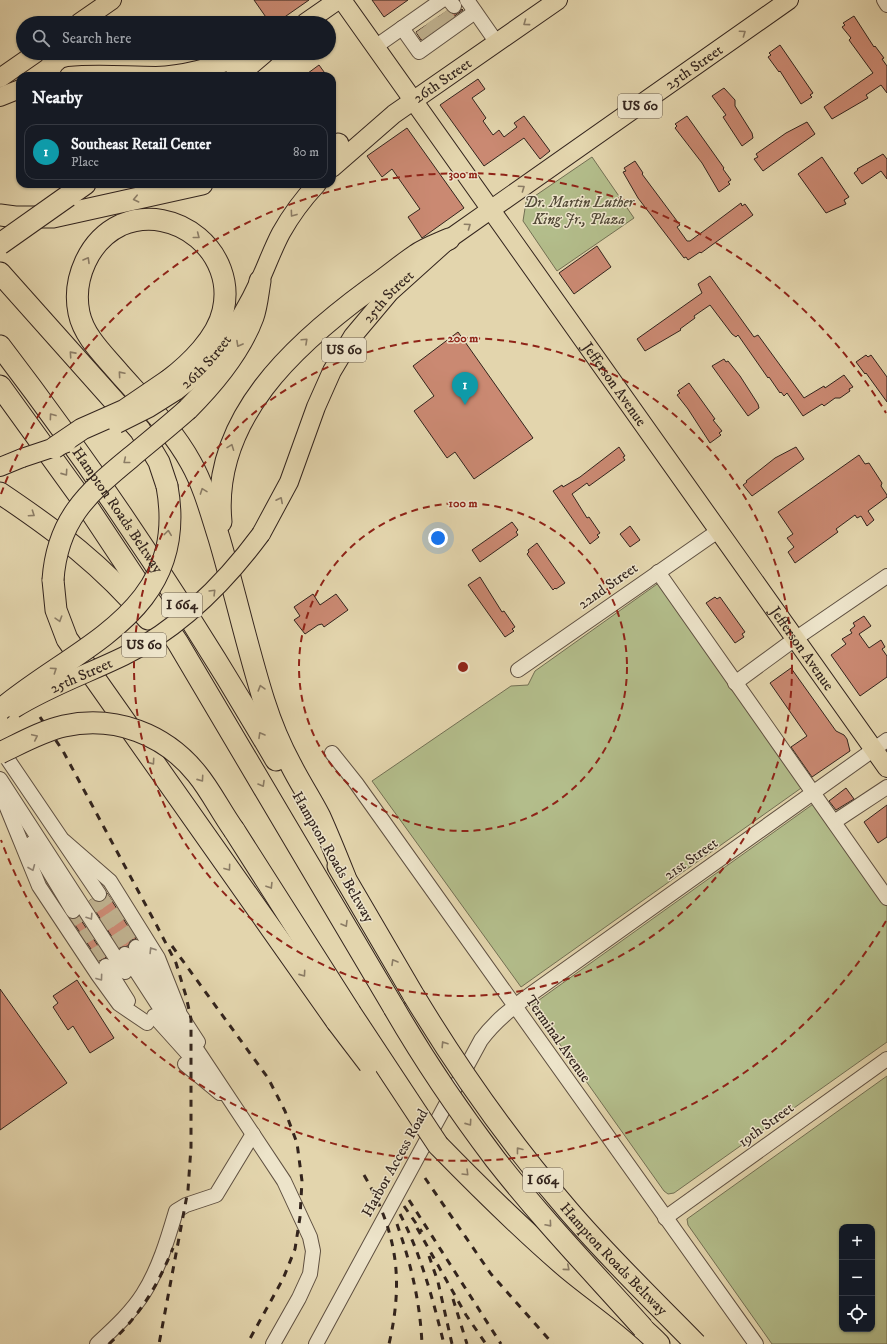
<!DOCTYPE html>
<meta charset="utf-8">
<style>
:root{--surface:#171b24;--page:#20242c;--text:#f1f3f6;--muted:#9ea1a6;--line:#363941;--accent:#c59692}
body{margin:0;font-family:"IM FELL DW Pica",serif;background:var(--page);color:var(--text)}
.controls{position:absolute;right:12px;bottom:12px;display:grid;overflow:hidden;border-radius:8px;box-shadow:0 1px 3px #0004}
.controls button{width:36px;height:36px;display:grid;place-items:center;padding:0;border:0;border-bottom:1px solid var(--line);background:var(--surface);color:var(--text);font:20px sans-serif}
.you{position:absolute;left:438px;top:538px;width:14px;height:14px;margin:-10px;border:3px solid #fff;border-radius:50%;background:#1a73e8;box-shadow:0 0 0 6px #1a73e833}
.badge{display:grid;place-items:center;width:26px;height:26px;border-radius:50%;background:var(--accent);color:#fff;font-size:13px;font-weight:700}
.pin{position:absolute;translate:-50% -33px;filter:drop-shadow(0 1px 2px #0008)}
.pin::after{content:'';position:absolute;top:21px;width:14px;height:12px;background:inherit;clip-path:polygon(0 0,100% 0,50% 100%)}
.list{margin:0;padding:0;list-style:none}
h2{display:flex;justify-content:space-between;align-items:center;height:52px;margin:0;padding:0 16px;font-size:17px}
h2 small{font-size:13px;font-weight:400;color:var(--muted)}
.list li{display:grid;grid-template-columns:26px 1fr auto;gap:12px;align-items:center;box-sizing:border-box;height:56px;margin:0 8px 8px;padding:0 8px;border:1px solid var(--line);border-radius:12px}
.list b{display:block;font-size:15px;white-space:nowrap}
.list p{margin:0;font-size:13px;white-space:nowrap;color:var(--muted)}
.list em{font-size:13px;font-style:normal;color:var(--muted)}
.icon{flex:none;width:22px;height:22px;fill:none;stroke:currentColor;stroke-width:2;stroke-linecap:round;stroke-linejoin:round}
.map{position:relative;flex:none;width:887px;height:1344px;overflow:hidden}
.search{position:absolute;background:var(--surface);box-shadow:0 1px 3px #0004;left:16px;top:16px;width:320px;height:44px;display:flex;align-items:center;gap:10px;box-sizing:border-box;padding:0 14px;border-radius:22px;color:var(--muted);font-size:15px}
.panel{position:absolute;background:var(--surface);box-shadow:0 1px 3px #0004;left:16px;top:72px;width:320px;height:116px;border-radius:12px}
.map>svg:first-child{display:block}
</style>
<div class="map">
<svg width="887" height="1344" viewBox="0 0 887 1344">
<rect width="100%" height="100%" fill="#e3d5ad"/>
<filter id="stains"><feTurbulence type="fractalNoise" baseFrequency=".005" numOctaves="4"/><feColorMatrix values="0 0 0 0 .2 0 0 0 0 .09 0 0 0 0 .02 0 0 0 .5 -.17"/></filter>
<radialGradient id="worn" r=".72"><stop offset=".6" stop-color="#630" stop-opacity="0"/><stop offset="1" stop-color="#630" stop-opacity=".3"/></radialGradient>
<!-- green -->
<g fill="#b3bd8b" stroke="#737054" fill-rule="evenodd">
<path d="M592,157l42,61 -77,53 -34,-50 3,-19z"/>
<path d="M660,582l144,204 -283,201 -149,-206 139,-95 17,-1 7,-14z"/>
<path d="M816,802l71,99v141l-213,151 -6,1 -4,-3 -132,-186z"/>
<path d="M887,1076v268h-115l-84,-119 -1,-6zM842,1227h30v102h-30z"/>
</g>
<!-- building -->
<g fill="#ca8972" stroke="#33241d">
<path d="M254,0h55l-33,23h-6z"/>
<path d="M372,0h36l-24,17z"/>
<path d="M462,9l1,1 -42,30 -5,-8 31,-21 8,3z"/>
<path d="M854,16l20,31 1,-1 9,12 -2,1 5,7v27l-6,-8 -15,10 2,3 -36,21 -8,-12 49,-34 -24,-33 2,-2 -9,-11 3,-2 -2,-2z"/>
<path d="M780,45l33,48 -3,2 2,2 -11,7 -21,-33 -1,1 -11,-15 3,-2 -2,-2z"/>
<path d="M319,65l8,11h-23z"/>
<path d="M478,79l7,10 -13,9 14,20 -3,3 10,14 6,-5 5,7 13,-10 -3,-4 10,-7 26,35 -10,8 -16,-21 -40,28 -44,-61z"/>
<path d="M724,88l11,12v6l17,27 1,5 -11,8 -19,-29 3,-2 -14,-19z"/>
<path d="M687,116l37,52 -1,1 8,11 -3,2 2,2 -11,8 -17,-29 -27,-35 2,-2 -2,-2z"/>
<path d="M807,122l8,12 -52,37 -9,-12 4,-2 -2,-3 30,-21z"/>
<path d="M407,128l57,80 -42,30 -14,-21 12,-8 -28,-40 -10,8 -15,-21z"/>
<path d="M883,154l4,5v20l-6,-8 -19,13 -8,-11 4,-3 -1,-1z"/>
<path d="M822,157l27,40 -5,3 2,4 -20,9 -28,-39z"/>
<path d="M635,161l8,12 -1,1 38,51 -3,2 10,14h3l15,-11 36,-27 1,3 3,-2 8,11 -52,38 -1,-1 -12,8 -2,-3 -2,1 -46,-60 -15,-26 3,-1 -2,-3z"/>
<path d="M597,246l14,21 -37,27 -15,-21z"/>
<path d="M710,276l44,61 4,-2 46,63 20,-12 1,2 19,-13 9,12 -4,2 1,2 -10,7h-5l-11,8 -2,-2 -19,12 -16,-23 -3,3 -3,-4 -1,1 -11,-16 -1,1 -30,-43 -2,2 -4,-3 -22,-29 -16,11 1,2 -15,11 1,1 -36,21 -8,-12 65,-46 -4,-9z"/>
<path d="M458,332l75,106 -59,41 -19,-27 -8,6 -33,-47 20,-15 -21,-30z"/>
<path d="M866,355l2,2 3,-2 16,22v25l-21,-29 -1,1 -9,-12z"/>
<path d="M724,359l2,3 2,-1 12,15 18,28 1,4 -11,8 -36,-50z"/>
<path d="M689,383l26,36 -2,1 9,11 -3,2 2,2 -11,8 -22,-34 -11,-14 3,-2 -2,-2z"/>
<path d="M619,447l6,9 -2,1 2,3 -36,26 -2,-3 -15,11 15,24 2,-1 11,16 -3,2 2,2 -9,7 -37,-53 9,-6 1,2 17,-10z"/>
<path d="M796,447l8,12 -52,37 -9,-11 4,-3 -1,-1 29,-23z"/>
<path d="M859,455l6,9 4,-1 13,20 -1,3 6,9v2l-19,14 6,9 -7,6 -6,-10 -4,2 -2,-3 -19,14 2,3 -43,31 -7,-11 6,-5 -7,-9 6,-4 -15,-22z"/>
<path d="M512,522l6,8 -2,2 2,3 -38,27 -8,-12z"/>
<path d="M630,526l10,14 -10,7 -10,-13z"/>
<path d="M537,543l28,40 -9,6 -1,-1 -2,2 -26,-36 2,-2 -1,-2z"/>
<path d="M480,577l22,35 2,-1 11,16 -3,2 2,2 -9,6 -37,-52z"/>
<path d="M313,594l7,11 16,-11 12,16 -24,17 -2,-3 -4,1 -13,9 -11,-14 6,-4 -6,-9z"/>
<path d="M715,597l2,2 3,-2 25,35 -3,2 2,3 -9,6 -29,-40z"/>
<path d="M864,616l7,10 -12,8 10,14 12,-8 4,7 -3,2 5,7v21l-27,19 -29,-41 15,-11 -4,-5 10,-6 -2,-3 5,-4 -2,-3z"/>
<path d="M791,668l45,63 8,4 3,4 3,12 -38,26 -21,-30 16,-11 -37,-53z"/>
<path d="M846,788l8,11 -18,11 -7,-9z"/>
<path d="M887,805v32l-9,6 -14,-21z"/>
<path d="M107,893l29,46 -5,1 -3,6 -9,2 -30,-47 3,-2 4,3 7,-1 4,-4z"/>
<path d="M79,917l27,41 -7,3 -28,-42z"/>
<path d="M77,980l37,58 -24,15 -17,-27 -5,4 -15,-23 5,-4 -5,-7z"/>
<path d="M0,989l67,94 -67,47z"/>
</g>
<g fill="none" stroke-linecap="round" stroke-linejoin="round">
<!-- minor-tunnel -->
<g stroke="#c0b290" stroke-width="14" stroke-dasharray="14 7" stroke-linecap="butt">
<path d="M443,13l6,8"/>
<path d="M432,20l6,9"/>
<path d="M422,28l6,8"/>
<path d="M99,894l37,53"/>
<path d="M90,900l35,54"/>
<path d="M73,911l33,55"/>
</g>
<!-- minor casing -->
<g stroke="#5f5041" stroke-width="16">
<g id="minor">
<path d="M449,0l5,6"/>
<path d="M467,0l30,43"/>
<path d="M884,0l3,5"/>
<path d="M402,28l17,24 56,-40"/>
<path d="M375,47l67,-47"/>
<path d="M658,572l229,326"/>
<path d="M518,670l200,-139"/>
<path d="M735,683l60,-44 92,-63"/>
<path d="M0,748l99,146"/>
<path d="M332,753l24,30 400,561"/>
<path d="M0,779l125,193"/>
<path d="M1,793l38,93 59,89 21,29 28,19"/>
<path d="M834,822l53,-35"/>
<path d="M64,841l46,40 48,77 21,53"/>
<path d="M32,843l41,68"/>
<path d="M136,947l62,95"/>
<path d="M125,954l39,60 27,27 93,140 26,56 3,14 -3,23 -11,24 -26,46"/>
<path d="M106,966l22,35"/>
<path d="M154,1016l45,50"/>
<path d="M185,1064l35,29"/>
<path d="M665,1218l222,-159"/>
<path d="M97,1344c16,-15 34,-31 46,-50 16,-25 25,-56 33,-83l10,-6 30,-10 37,-61"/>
<path d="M316,1344l165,-304c14,-19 31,-32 50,-46l356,-254"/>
</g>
</g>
<!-- major casing -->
<g stroke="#33241d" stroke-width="20">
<g id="major">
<path id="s1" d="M342,0l545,768"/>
<path d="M79,23l33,-23"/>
<path d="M305,23l33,-23"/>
<path d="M69,76c29,-3 58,0 87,0 34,-1 66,-13 99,-23"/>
<path d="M0,78l36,-25"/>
<path d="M0,97l20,-8"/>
<path id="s2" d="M332,168l62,-54 164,-114"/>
<path id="s3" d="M176,391c37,-27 65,-70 84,-111 7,-15 13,-32 21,-47 10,-18 22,-34 36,-49"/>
<path d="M0,467l22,-9"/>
<path id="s4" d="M261,534l28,-52 27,-75 16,-36 21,-35 37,-44 59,-53 340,-239"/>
</g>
</g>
<!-- highway casing -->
<g stroke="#33241d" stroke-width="23">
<g id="highway">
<path d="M236,76l27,-23"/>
<path d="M332,148l6,-4"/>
<path d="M68,196l17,-12"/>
<path d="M0,215l15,2h38l149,-33"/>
<path d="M0,273l140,157 19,32 8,24"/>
<path id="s5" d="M0,346c101,132 192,270 276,414"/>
<path d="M169,380c21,-16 48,-42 54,-69 14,-58 -47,-109 -102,-86 -32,15 -49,54 -42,88 5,24 25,42 41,61 25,28 53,56 71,89 13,23 20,50 28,75 16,54 28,109 45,163 7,22 16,44 27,64 9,18 20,34 29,52 9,20 17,40 25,60"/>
<path d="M0,386l91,126 87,131 216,365"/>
<path d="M188,409c26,-26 52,-57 65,-92 4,-11 5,-25 7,-36"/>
<path d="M0,493c58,39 102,72 148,126"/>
<path d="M221,522c-10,-103 74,-178 149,-233 16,-11 31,-24 46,-34 10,-7 22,-11 33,-16"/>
<path d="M53,580l3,30 11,29 270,383"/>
<path d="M234,830l116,182"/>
<path d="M338,866l76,130"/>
<path d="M438,1145c42,43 84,85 130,124 30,25 64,47 91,75"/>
</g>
</g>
<!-- minor -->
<use href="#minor" stroke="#ede4ca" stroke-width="14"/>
<!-- major -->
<use href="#major" stroke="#e3d5ad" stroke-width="18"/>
<!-- highway -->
<use href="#highway" stroke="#e3d5ad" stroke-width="21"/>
<!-- rail -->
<g stroke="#33241d" stroke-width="3" stroke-dasharray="7 7" stroke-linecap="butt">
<path d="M40,717l23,34 94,175 19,37 10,33 5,23v128l-3,43 -29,154"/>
<path d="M172,946l96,132 17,33 12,32 5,38 -2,36 -5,32 -12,30 -36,65"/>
<path d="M364,1175c33,57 40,104 25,169"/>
<path d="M425,1178l66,96 62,70"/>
<path d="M409,1200l92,144"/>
<path d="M404,1206l18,26"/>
<path d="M400,1214c21,40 33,86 44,130"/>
<path d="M397,1224c14,40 23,77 25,120"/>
<path d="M417,1228l49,87 20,29"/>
<path d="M429,1256l9,26 14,62"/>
<path d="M453,1299l14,45"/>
<path d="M109,1344c30,-27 49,-59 64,-96"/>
</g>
<!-- major-bridge casing -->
<g stroke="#33241d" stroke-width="20" stroke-linecap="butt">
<g id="major-bridge">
<path d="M117,424l32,-16 27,-17"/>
<path d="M22,458l45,-15"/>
<path id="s6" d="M14,709c35,-22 73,-35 110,-53 56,-28 100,-72 137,-122"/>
</g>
</g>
<!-- highway-bridge casing -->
<g stroke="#33241d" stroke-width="23" stroke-linecap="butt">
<g id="highway-bridge">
<path d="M0,244l68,-48"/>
<path d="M54,448l28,-19 43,-19 44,-30"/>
<path d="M53,580c4,-59 33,-86 77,-122 19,-16 39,-32 58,-49"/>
<path d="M0,710c77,-65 190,-97 167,-224"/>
<path d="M0,753c21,-10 42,-22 64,-27 51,-11 101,8 133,48 14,17 24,38 37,56"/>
<path id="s7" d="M414,996c46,76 96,147 154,214 40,47 85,90 128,134"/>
<path d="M394,1008c30,52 64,102 101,151 46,59 98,113 148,169"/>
<path d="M350,1012l88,133"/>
<path d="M337,1022l32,42"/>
</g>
</g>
<!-- major-bridge -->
<use href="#major-bridge" stroke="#e3d5ad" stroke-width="18"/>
<!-- highway-bridge -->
<use href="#highway-bridge" stroke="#e3d5ad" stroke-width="21"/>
</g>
<!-- one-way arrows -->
<defs><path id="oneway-chevron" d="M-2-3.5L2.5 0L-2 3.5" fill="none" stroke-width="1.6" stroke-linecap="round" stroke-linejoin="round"/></defs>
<g stroke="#8b7c65">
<use href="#oneway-chevron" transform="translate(526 23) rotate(144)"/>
<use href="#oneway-chevron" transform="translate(743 33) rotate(-35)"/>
<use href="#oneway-chevron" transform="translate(522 188) rotate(-35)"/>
<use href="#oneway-chevron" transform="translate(136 199) rotate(167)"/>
<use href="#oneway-chevron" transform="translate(293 214) rotate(126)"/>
<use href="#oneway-chevron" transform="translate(468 226) rotate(-35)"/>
<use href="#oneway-chevron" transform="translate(197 236) rotate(38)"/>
<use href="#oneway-chevron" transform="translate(87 260) rotate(-60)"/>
<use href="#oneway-chevron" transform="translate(305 341) rotate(-43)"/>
<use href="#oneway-chevron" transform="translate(239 344) rotate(119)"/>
<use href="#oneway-chevron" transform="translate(72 354) rotate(-132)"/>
<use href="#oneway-chevron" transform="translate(121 374) rotate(-131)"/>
<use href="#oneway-chevron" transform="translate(52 416) rotate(-126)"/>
<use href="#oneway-chevron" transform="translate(231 447) rotate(-69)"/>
<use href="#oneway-chevron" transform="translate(126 461) rotate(141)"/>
<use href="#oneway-chevron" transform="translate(65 473) rotate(55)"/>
<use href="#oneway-chevron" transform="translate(203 491) rotate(-110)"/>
<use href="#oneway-chevron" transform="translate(280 500) rotate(-63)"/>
<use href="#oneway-chevron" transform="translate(32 514) rotate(34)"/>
<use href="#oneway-chevron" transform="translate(168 533) rotate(-83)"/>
<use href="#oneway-chevron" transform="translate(213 592) rotate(-45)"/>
<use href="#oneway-chevron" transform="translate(59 619) rotate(73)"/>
<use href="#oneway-chevron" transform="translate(54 670) rotate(-34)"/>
<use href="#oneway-chevron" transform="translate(261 688) rotate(-106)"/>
<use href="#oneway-chevron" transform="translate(261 735) rotate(-120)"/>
<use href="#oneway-chevron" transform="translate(35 737) rotate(-25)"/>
<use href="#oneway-chevron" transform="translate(152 762) rotate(55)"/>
<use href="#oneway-chevron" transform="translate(201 779) rotate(55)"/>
<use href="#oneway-chevron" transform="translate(262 784) rotate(60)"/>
<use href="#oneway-chevron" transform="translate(228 868) rotate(54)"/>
<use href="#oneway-chevron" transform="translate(270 886) rotate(58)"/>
<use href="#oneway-chevron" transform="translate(345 924) rotate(59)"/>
<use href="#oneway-chevron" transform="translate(394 962) rotate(-120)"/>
<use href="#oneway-chevron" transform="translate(303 974) rotate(55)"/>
<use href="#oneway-chevron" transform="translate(444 1044) rotate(-123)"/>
<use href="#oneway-chevron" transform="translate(469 1123) rotate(55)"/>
<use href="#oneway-chevron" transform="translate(519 1150) rotate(-128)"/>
<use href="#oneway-chevron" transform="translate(466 1173) rotate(45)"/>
<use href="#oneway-chevron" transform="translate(549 1224) rotate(49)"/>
<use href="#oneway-chevron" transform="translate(567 1268) rotate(41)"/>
</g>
<g stroke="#908474">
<use href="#oneway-chevron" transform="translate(32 868) rotate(68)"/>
<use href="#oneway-chevron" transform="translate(90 917) rotate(57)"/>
<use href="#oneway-chevron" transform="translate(152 950) rotate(-122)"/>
<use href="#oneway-chevron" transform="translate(100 978) rotate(54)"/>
</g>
<!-- distance rings -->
<g fill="none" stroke="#8f2418" stroke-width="2" stroke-dasharray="7 5">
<circle cx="463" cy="667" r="164"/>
<circle cx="463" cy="667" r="329"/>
<path d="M886 921A493 493 0 0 1 1 840M1 494A493 493 0 0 1 886 413"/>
</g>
<g text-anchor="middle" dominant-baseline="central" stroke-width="3" stroke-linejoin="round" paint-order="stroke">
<!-- shield labels -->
<g fill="#ede4ca" stroke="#6b5e51" stroke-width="1">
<rect x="618" y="94" width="44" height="24" rx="3"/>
<rect x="322" y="338" width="44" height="24" rx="3"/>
<rect x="162" y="593" width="40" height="24" rx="3"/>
<rect x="122" y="633" width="44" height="24" rx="3"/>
<rect x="523" y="1168" width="40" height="24" rx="3"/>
</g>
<g font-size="14" font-weight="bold" fill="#33241d">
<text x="640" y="106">US 60</text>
<text x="344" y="350">US 60</text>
<text x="182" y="605">I 664</text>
<text x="144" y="645">US 60</text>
<text x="543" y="1180">I 664</text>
</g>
<!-- street labels -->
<g font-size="15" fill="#33241d" stroke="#ede4ca">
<text stroke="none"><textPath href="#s4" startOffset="655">25th Street</textPath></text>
<text stroke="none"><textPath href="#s2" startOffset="141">26th Street</textPath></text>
<text stroke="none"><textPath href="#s4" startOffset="272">25th Street</textPath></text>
<text stroke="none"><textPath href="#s3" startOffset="42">26th Street</textPath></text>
<text stroke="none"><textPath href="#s1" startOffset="471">Jefferson Avenue</textPath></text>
<text stroke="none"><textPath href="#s5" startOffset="202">Hampton Roads Beltway</textPath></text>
<text transform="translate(608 586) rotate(-35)">22nd Street</text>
<text stroke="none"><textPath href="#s1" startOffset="795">Jefferson Avenue</textPath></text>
<text stroke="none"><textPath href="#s6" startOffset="75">25th Street</textPath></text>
<text transform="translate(333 857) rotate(60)">Hampton Roads Beltway</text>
<text transform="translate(691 859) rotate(-35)">21st Street</text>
<text transform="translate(558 1039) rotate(55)">Terminal Avenue</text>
<text transform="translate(766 1125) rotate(-36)">19th Street</text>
<text transform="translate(395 1163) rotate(-61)">Harbor Access Road</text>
<text stroke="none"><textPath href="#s7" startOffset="331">Hampton Roads Beltway</textPath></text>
</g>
<!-- park labels -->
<g font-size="15" font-style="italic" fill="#534a38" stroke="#ede4ca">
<text x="579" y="202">Dr. Martin Luther<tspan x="579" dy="17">King Jr., Plaza</tspan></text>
</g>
</g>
<circle cx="463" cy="667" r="6" fill="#8f2418" stroke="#ede4ca" stroke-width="2"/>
<g font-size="12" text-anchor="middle" font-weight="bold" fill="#8f2418" stroke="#ede4ca" stroke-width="3" stroke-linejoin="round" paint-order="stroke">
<text x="463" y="178">300 m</text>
<text x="463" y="342">200 m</text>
<text x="463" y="507">100 m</text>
</g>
<rect width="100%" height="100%" filter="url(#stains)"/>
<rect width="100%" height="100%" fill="url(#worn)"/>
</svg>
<div class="controls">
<button>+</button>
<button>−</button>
<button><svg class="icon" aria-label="locate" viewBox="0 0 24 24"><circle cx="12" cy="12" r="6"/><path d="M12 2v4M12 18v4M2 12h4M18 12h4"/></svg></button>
</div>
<div class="you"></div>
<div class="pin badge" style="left:465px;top:405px;background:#0f9aa8">1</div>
<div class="search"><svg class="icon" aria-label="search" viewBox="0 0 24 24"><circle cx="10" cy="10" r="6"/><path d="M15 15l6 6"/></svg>Search here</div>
<section class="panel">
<h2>Nearby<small></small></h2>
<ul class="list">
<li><span class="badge" style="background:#0f9aa8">1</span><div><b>Southeast Retail Center</b><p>Place</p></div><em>80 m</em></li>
</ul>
</section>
</div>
